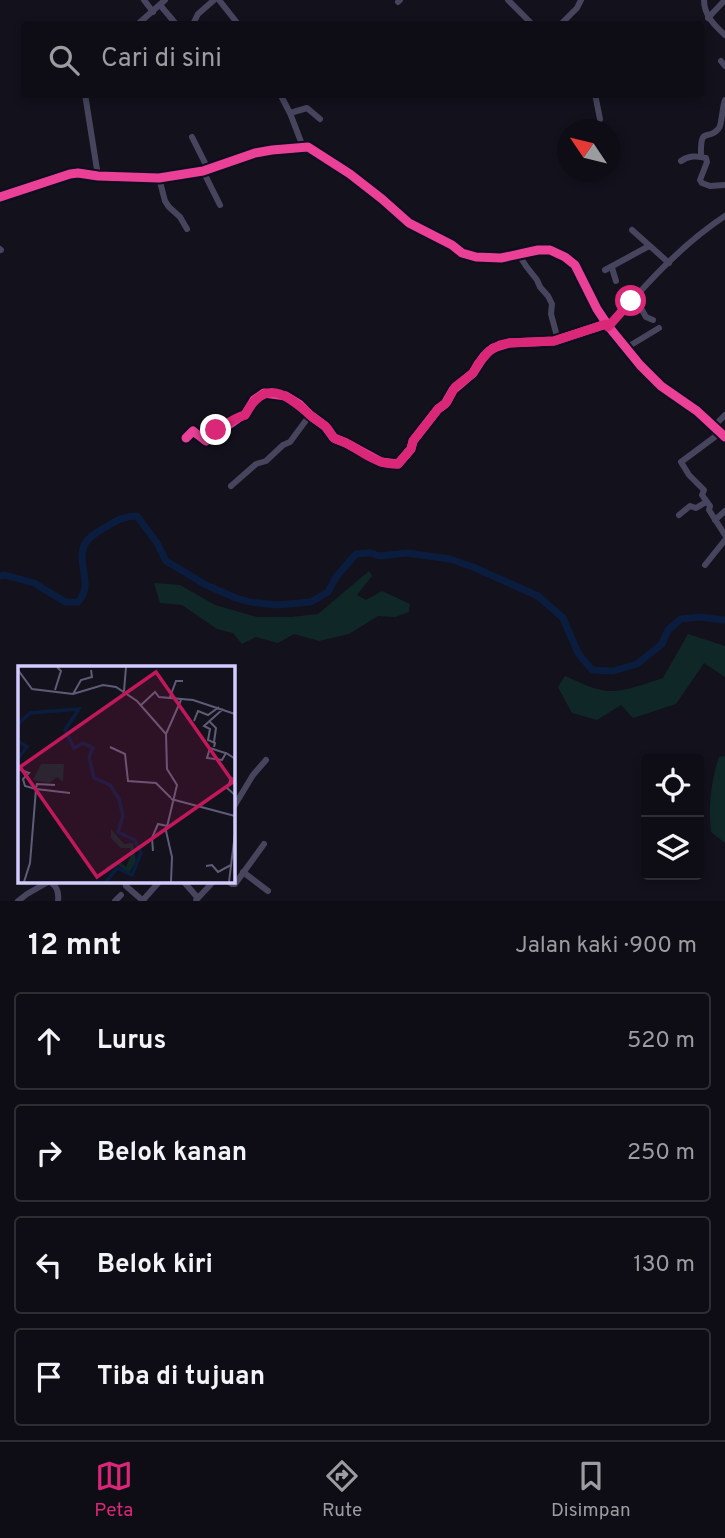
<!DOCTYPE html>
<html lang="id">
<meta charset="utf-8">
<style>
:root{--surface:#0e0d15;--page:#1c1b22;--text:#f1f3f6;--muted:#9b9ca0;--line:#2e2d34;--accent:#db2777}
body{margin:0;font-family:Overpass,sans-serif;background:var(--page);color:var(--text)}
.controls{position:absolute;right:21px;bottom:21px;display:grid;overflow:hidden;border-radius:7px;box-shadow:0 4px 10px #0003}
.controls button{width:63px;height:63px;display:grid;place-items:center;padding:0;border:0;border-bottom:2px solid var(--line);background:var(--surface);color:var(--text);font:35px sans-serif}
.compass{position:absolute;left:557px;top:119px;width:63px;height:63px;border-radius:50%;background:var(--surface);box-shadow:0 4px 10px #0003;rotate:305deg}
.stop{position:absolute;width:21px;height:21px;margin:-16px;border:5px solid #db2777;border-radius:50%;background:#fff}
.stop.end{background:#db2777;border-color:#fff;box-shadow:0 2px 7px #0008}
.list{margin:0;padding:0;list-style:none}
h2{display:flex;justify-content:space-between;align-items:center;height:91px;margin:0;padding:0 28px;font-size:30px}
h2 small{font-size:23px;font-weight:400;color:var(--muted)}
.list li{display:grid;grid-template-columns:46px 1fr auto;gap:21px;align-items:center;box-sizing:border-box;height:98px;margin:0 14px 14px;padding:0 14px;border:2px solid var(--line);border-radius:7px}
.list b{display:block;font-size:26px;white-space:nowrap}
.list em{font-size:23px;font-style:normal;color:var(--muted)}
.icon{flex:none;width:38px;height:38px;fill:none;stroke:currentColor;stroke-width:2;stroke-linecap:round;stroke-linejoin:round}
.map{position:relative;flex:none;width:725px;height:901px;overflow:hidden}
.search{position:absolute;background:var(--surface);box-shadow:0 4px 10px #0003;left:21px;right:21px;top:21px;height:77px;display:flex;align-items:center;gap:18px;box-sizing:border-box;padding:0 24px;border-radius:7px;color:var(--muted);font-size:26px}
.sheet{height:539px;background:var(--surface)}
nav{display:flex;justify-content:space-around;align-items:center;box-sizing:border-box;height:98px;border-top:2px solid var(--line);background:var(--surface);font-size:19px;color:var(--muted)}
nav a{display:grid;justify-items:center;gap:4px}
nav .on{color:var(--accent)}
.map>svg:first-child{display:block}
</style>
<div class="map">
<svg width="725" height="901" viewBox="0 0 725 901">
<rect width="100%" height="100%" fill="#13111c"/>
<!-- green -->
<g fill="#102728">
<path d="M369,571l3,5 -15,19 9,5 16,-9 28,13 -1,8 -14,5 -17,-1 -29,18 -30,7 -25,-7 -16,9 -22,-6 -14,7 -9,-11 -16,-4 -35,-24 -22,-2 -6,-20 26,2 35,20 42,12h34l27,-3z"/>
<path d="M688,634l37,12v31l-21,-14 -28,41 -43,14 -12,-13 -24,15 -25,-7 -14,-26 7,-11c14,6 29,14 43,15 17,1 39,-8 55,-13z"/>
<path d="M725,756v87l-14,-11c-3,-26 0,-50 8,-75z"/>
</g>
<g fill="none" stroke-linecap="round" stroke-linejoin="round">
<!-- river -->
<path stroke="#0b1d3f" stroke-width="7" d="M0,576l5,-1 29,8 31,19h13c17,-18 -3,-39 7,-58 4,-8 14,-13 21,-17 11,-7 19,-11 31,-11l20,27 9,18 40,24 30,13 14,4 27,3 34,-3 17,-10 8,-15 20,-23 14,-1 10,3 27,-3 43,6 23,8 65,29 25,22 15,35 14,17 21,1 24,-7 25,-20 6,-14 13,-11 18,-2 26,3"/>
<!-- minor -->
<g stroke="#47455d" stroke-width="6">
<path d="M144,0l9,12"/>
<path d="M219,0l19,24"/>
<path d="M508,0l24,24"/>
<path d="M704,0c0,15 10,25 21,35"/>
<path d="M398,2l2,-2"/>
<path d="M160,5l16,19"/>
<path d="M708,18l17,-18"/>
<path d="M138,24l27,-24"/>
<path d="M193,24l5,-10 16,-14"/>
<path d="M561,24l16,-16 4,-8"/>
<path d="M721,61l4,5"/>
<path d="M85,94l13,82"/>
<path d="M280,94l10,19 13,34"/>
<path d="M595,94l5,25"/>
<path d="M290,113l17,-5 13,11"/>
<path d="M192,137l16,32"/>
<path d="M701,157c-1,-34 7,-14 18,-29 3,-4 3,-20 6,-28"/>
<path d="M681,161c8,-6 16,-5 25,-3l1,4 -7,18 2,3 8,3 15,-1"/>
<path d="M203,171l17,34"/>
<path d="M159,178l6,23 4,6 11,10 7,12"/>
<path d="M0,197l70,-23 8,-1 20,3 61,2 44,-7 52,-18 17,-3 36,-3 42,27 32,25 27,24 43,22 10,8 14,4 25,1 37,-8h12l15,7 10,8 22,44 12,18 31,38 21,21 36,25 28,26"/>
<path d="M632,230l37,33"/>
<path d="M0,249l1,1"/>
<path d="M519,255l7,11 11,14 3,7 8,9 4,8 -1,10 7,26"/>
<path d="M612,268l4,13"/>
<path d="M605,270l44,-24"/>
<path d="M632,301l10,9 4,7 7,3"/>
<path d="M609,327c10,-11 19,-22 29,-33 26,-29 55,-57 87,-78"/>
<path d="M626,348l33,-20"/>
<path d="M714,426l11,-11"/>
<path d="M720,433l-39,29 8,13 15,15 -2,5 8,11 -1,4 16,25"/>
<path d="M186,438l7,-7 13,10c8,-9 13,-11 24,-17 6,-4 8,-7 15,-9l9,-15 10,-7 22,3 13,8 11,11 15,11 9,12 12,5 35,19 17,2 13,-15 2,-8 25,-32 7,-5 8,-14 20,-17 11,-17 9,-8 16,-5 45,-2 52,-17"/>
<path d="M231,486l25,-22 10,-3 17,-16 7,-3 20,-27"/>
<path d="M679,515l11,-9 6,2 10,-6"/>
<path d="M715,520l10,-9"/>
<path d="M705,565l20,-25"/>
<path d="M233,808l20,-33 13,-15"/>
<path d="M243,872l25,19"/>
<path d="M50,882c7,4 9,11 8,19"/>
<path d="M125,882l1,4 15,13"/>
<path d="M184,882l13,15 -1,4"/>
<path d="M229,882l3,2h3l29,-40"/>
<path d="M144,899l15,-17"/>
<path d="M197,899l16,-17"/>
<path d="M18,901l9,-7 21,-12"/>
<path d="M115,901l6,-6"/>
</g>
<!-- cycleway casing -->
<g stroke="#100c21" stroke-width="13">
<g id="cycleway">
<path d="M0,197l70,-23 8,-1 20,3 61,2 44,-7 52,-18 17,-3 36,-3 42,27 32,25 27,24 43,22 10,8 14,4 25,1 37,-8h12l15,7 10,8 22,44 12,18 31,38 21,21 36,25 28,26"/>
<path d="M186,438l7,-7 13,10c8,-9 13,-11 24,-17 6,-4 8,-7 15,-9l9,-15 10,-7 22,3 13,8 11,11 15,11 9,12 12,5 35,19 17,2 13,-15 2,-8 25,-32 7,-5 8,-14 20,-17 11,-17 9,-8 16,-5 45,-2 52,-17"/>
</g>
</g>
<!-- cycleway -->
<use href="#cycleway" stroke="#ea4096" stroke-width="9"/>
</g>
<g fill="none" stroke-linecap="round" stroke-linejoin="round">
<!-- route -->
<path stroke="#db2777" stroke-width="9" d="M216,430c9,-5 20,-13 29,-15 20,-37 40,-22 65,0 5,5 12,8 17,13 1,1 6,9 6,9 4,4 11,4 15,7 11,6 22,15 34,18 5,2 11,2 16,2l13,-15 2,-8 25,-32 9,-7 8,-15 18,-14 5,-9 11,-13 11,-6 9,-2 45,-2 52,-17 2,3 23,-26"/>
</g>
<!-- overview -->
<g transform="translate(18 666)">
<rect width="217" height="217" fill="#13111c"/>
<path d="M23,98h23l-1,18 -6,-5 -8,6 -16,-3zM93,163l13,15 9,-1 3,18 -7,12 -11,-8 -13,9 1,-7 12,-7 8,7 5,-12 -1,-7h-9l-10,-10z" fill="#102728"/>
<path fill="none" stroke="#0b1d3f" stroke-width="3.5" d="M0,58l12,-11 49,-4 -14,21 9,18 9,-5 10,5 -4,9 5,21 16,7 9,14 4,17 -5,16 17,8 6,13 -9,22 -15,-7 -11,14M0,75l9,6 -9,11"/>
<path fill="none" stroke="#5f5c77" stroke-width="2" d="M0,4l14,19 41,5 30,-9 13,2 21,14 29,33 1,35 10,16 -11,46 6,26 -1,25M37,24l6,-19 -4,-4M106,25l2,-24M55,28l8,-14 11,-3 -1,-7M152,31l6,-16h7M122,40l15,-14 4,5 34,3 42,14M176,55l4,-10 10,4 11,-8M192,56l6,6 -2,14M148,68l15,-34M92,81l15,7 3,27 28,2 15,15M196,81l1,-4 -7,-3 2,-11 -6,-3 19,-17M208,87l-4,7 -15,-2 3,-10 15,5h1l8,5h1M0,103l11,4 -6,6 2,7 11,3 -6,74 -6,19M214,111l-5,11 8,7M18,122l1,-4 18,1M18,123l34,4M153,133l64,17M135,185l-1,-13 6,-14 9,2M188,200l6,-1 6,7 13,-7M211,216l6,-49"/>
<path fill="#c2185b" fill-opacity="0.15" stroke="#c2185b" stroke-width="3.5" d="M138,6l77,110 -136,95 -77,-110z"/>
<rect width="217" height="217" fill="none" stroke="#d2ccff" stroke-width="3.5"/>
</g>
</svg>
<div class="controls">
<button><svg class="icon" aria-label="locate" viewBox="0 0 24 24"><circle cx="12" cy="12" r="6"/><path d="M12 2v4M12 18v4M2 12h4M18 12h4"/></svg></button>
<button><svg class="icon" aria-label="layers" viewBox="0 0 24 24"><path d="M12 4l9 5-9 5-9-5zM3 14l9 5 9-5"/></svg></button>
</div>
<svg class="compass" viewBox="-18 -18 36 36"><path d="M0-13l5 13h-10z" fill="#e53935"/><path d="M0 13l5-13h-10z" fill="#9b9ca0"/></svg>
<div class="stop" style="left:631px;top:301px"></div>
<div class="stop end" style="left:216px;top:430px"></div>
<div class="search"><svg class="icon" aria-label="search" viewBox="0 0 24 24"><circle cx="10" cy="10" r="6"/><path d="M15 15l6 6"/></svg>Cari di sini</div>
</div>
<section class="sheet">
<h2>12 mnt<small>Jalan kaki · 900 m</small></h2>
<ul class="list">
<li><svg class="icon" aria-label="ahead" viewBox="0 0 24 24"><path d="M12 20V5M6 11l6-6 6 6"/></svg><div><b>Lurus</b></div><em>520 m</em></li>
<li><svg class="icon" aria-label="right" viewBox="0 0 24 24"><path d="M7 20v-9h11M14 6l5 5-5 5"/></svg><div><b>Belok kanan</b></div><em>250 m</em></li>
<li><svg class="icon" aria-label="left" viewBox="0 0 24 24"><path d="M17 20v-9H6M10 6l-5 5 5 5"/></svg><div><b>Belok kiri</b></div><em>130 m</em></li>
<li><svg class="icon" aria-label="arrive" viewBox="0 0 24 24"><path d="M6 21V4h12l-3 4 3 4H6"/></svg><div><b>Tiba di tujuan</b></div></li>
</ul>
</section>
<nav>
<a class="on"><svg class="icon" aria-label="map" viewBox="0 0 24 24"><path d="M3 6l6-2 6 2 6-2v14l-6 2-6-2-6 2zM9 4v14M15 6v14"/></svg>Peta</a>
<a><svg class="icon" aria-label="directions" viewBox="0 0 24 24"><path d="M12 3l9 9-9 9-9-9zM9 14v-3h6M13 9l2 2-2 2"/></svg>Rute</a>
<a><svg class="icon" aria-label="saved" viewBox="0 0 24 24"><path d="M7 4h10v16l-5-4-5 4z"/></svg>Disimpan</a>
</nav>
